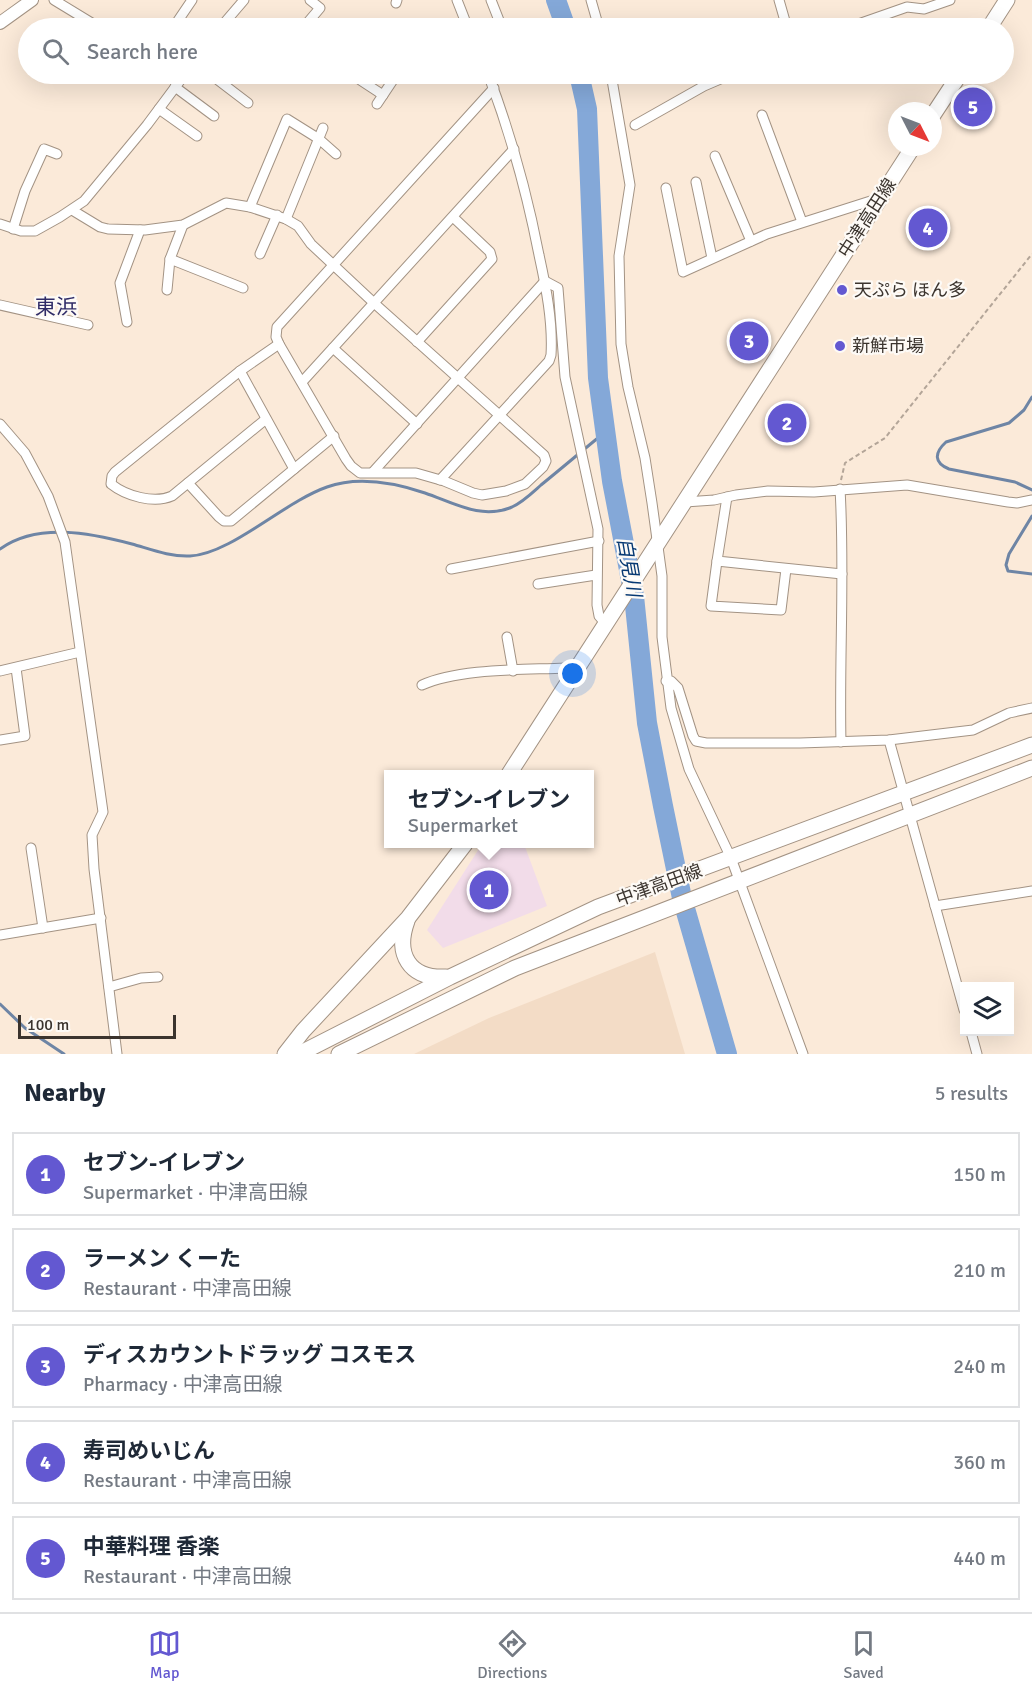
<!DOCTYPE html>
<meta charset="utf-8">
<style>
:root{--surface:#fff;--page:#f6f6f7;--text:#1f2937;--muted:#747a83;--line:#e0e1e3;--accent:#6358d1}
body{margin:0;font-family:Signika,"Noto Sans JP",sans-serif;background:var(--page);color:var(--text)}
.controls{position:absolute;right:18px;bottom:18px;display:grid;overflow:hidden;border-radius:0px;box-shadow:0 6px 24px #0002}
.controls button{width:54px;height:54px;display:grid;place-items:center;padding:0;border:0;border-bottom:2px solid var(--line);background:var(--surface);color:var(--text);font:30px sans-serif}
.compass{position:absolute;left:888px;top:102px;width:54px;height:54px;border-radius:50%;background:var(--surface);box-shadow:0 6px 24px #0002;rotate:132deg}
.scale{position:absolute;left:18px;bottom:15px;width:158px;box-sizing:border-box;padding-left:6px;border:3px solid #3b342e;border-top:0;font-size:16px;line-height:21px;white-space:nowrap;color:#3b342e;-webkit-text-stroke:4px #fdfaf6;paint-order:stroke}
.you{position:absolute;left:573px;top:674px;width:21px;height:21px;margin:-15px;border:4px solid #fff;border-radius:50%;background:#1a73e8;box-shadow:0 0 0 9px #1a73e833}
.badge{display:grid;place-items:center;width:39px;height:39px;border-radius:50%;background:var(--accent);color:#fff;font-size:20px;font-weight:700}
.pin{position:absolute;translate:-50% -50%;border:3px solid #fff;box-shadow:0 2px 6px #0006}
.popup{position:absolute;left:384px;top:770px;width:210px;height:78px;box-sizing:border-box;display:grid;place-content:center;border-radius:0px;background:var(--surface);filter:drop-shadow(0 2px 4px #0005);font-size:20px;white-space:nowrap;color:var(--muted)}
.popup b{font-size:22px;color:var(--text)}
.popup::after{content:'';position:absolute;left:50%;top:100%;margin-left:-12px;border:12px solid transparent;border-top-color:var(--surface)}
.list{margin:0;padding:0;list-style:none}
h2{display:flex;justify-content:space-between;align-items:center;height:78px;margin:0;padding:0 24px;font-size:26px}
h2 small{font-size:20px;font-weight:400;color:var(--muted)}
.list li{display:grid;grid-template-columns:39px 1fr auto;gap:18px;align-items:center;box-sizing:border-box;height:84px;margin:0 12px 12px;padding:0 12px;border:2px solid var(--line);border-radius:0px}
.list b{display:block;font-size:22px;white-space:nowrap}
.list p{margin:0;font-size:20px;white-space:nowrap;color:var(--muted)}
.list em{font-size:20px;font-style:normal;color:var(--muted)}
.icon{flex:none;width:33px;height:33px;fill:none;stroke:currentColor;stroke-width:2;stroke-linecap:round;stroke-linejoin:round}
.map{position:relative;flex:none;width:1032px;height:1054px;overflow:hidden}
.search{position:absolute;background:var(--surface);box-shadow:0 6px 24px #0002;left:18px;right:18px;top:18px;height:66px;display:flex;align-items:center;gap:15px;box-sizing:border-box;padding:0 21px;border-radius:33px;color:var(--muted);font-size:22px}
.sheet{height:558px;background:var(--surface)}
nav{display:flex;justify-content:space-around;align-items:center;box-sizing:border-box;height:84px;border-top:2px solid var(--line);background:var(--surface);font-size:16px;color:var(--muted)}
nav a{display:grid;justify-items:center;gap:3px}
nav .on{color:var(--accent)}
.map>svg:first-child{display:block}
</style>
<div class="map">
<svg width="1032" height="1054" viewBox="0 0 1032 1054">
<rect width="100%" height="100%" fill="#fbead9"/>
<!-- commercial -->
<path fill="#f2dce9" d="M482,844h42l23,62 -104,42 -16,-18z"/>
<!-- built -->
<path fill="#f3dcc6" d="M655,952l30,102h-271l75,-36z"/>
<g fill="none" stroke-linecap="round" stroke-linejoin="round">
<!-- stream -->
<g stroke="#6e85a5" stroke-width="3">
<path d="M1032,397l-8,13 -15,13 -63,19c-12,11 -12,21 3,27l66,13 17,8"/>
<path d="M1032,516l-23,38 -3,11 2,6 24,3"/>
<path d="M0,549c37,-27 91,-16 132,-5 18,5 38,13 58,12 41,-2 94,-54 137,-69 31,-11 68,-4 98,6 29,10 56,27 87,14 11,-5 20,-14 29,-22 21,-17 42,-35 63,-52"/>
<path d="M0,1004l25,24 39,26"/>
</g>
<!-- river -->
<g stroke="#84a8d8" stroke-width="20">
<path d="M556,0l10,28"/>
<path d="M579,74l8,35 11,269 14,103 22,115 13,127 16,83 19,92 45,156"/>
</g>
</g>
<!-- building -->
<path fill="#fbb6b2" stroke="#a38b89" stroke-width="1.5" d="M492,870l15,11 -19,27 -16,-12z"/>
<g fill="none" stroke-linecap="round" stroke-linejoin="round">
<!-- minor casing -->
<g stroke="#a39384" stroke-width="11">
<g id="minor">
<path d="M54,0l46,28"/>
<path d="M457,0l11,28"/>
<path d="M491,0l11,28"/>
<path d="M591,0l8,28"/>
<path d="M779,0l8,28"/>
<path d="M396,3l1,-3"/>
<path d="M173,28l19,-28"/>
<path d="M220,28l24,-28"/>
<path d="M303,28l17,-20 -10,-8"/>
<path d="M847,28l60,-21 17,2 26,-9"/>
<path d="M210,74l38,29"/>
<path d="M351,74l32,21"/>
<path d="M611,74l19,111 -11,71 2,88 7,43 17,71 7,45 10,73v61l9,71 18,61 42,89 72,196"/>
<path d="M175,87l39,29"/>
<path d="M377,104l20,-30"/>
<path d="M159,109l38,27"/>
<path d="M762,115l40,107"/>
<path d="M635,125l69,-39 28,-12"/>
<path d="M715,156l36,85"/>
<path d="M696,182l16,76"/>
<path d="M666,188l17,84 84,-38 113,-36"/>
<path d="M250,207l37,-88 32,20 17,15"/>
<path d="M72,210l28,17 8,2 37,1 38,-5 43,-22 24,4 36,12 12,7 13,18 63,59 170,152 2,6 -3,6 -18,17 -19,7 -24,4 -9,-2 -29,-12 -28,-8h-56l-9,-7 -5,-7 -67,-115 -3,-7 1,-10 217,-239"/>
<path d="M286,219l37,-91"/>
<path d="M0,224l21,7h14l25,-14 24,-16 63,-76 38,-51"/>
<path d="M13,229l12,-38 19,-42 13,5"/>
<path d="M260,254l17,-39"/>
<path d="M170,259l73,29"/>
<path d="M167,290l3,-31 13,-34"/>
<path d="M0,305l88,20"/>
<path d="M127,322l-7,-39 20,-53"/>
<path d="M417,342l75,-83 -2,-7 -37,-35"/>
<path d="M333,348l84,76"/>
<path d="M240,371l54,98"/>
<path d="M302,382l212,-233"/>
<path d="M266,419l-94,77c-18,8 -46,0 -61,-12l1,-8 3,-4 125,-101 39,-27"/>
<path d="M0,424l25,29 23,43 17,46 38,270 -11,23 2,34 23,185"/>
<path d="M373,472l172,-191 13,7 7,89 33,152 -1,76 2,11 6,7"/>
<path d="M440,480l109,-119 2,-6c2,-33 -5,-68 -12,-100 -12,-62 -29,-123 -51,-181"/>
<path d="M188,483l31,34 5,4h7l103,-85"/>
<path d="M840,489c5,84 -1,169 1,253"/>
<path d="M727,497l-10,64 125,13"/>
<path d="M685,502l29,-2 22,-5 32,-4 46,1 93,-7 101,17 9,1 15,-3"/>
<path d="M717,561l-6,45 70,4 5,-41"/>
<path d="M451,569l148,-28"/>
<path d="M538,584l58,-9"/>
<path d="M507,637l6,34"/>
<path d="M0,671l80,-19"/>
<path d="M666,681h5l7,7 15,48 3,5 10,2h94l89,-3 84,-10 36,-17 23,-5"/>
<path d="M422,685c37,-17 102,-15 143,-17l10,2"/>
<path d="M0,740l25,-4 -9,-68"/>
<path d="M889,740l75,270"/>
<path d="M31,848l12,80"/>
<path d="M935,906l97,-15"/>
<path d="M0,935l101,-17"/>
<path d="M109,987l32,-9 17,-1"/>
<path d="M971,1032l6,22"/>
</g>
</g>
<!-- tertiary casing -->
<g stroke="#a39384" stroke-width="14">
<path id="tertiary" d="M0,23l32,-23"/>
</g>
<!-- primary casing -->
<g stroke="#a39384" stroke-width="17">
<g id="primary">
<path d="M989,28l18,-28"/>
<path d="M933,115l27,-41"/>
<path d="M509,774l404,-627"/>
<path d="M407,921c-12,33 2,58 39,56"/>
<path d="M285,1054l18,-23 105,-113 57,-74"/>
<path d="M299,1054l151,-77 148,-70 434,-162"/>
<path d="M339,1054l176,-86 517,-200"/>
</g>
</g>
<!-- path -->
<path stroke="#b3a598" stroke-width="2" stroke-dasharray="4.5 3" stroke-linecap="butt" d="M841,480l4,-17 40,-25 147,-184"/>
<!-- minor -->
<use href="#minor" stroke="#fff" stroke-width="9"/>
<!-- tertiary -->
<use href="#tertiary" stroke="#fff" stroke-width="12"/>
<!-- primary -->
<use href="#primary" stroke="#fff" stroke-width="15"/>
</g>
<!-- markers -->
<g fill="#6358d1" stroke="#fdfaf6" stroke-width="2">
<circle cx="842" cy="290" r="6"/>
<circle cx="840" cy="346" r="6"/>
</g>
<g text-anchor="middle" dominant-baseline="central" stroke-width="4.5" stroke-linejoin="round" paint-order="stroke">
<!-- street labels -->
<g font-size="18" fill="#3b342e" stroke="#fdfaf6">
<text transform="translate(867 218) rotate(-57)">中津高田線</text>
<text transform="translate(659 885) rotate(-20)">中津高田線</text>
</g>
<!-- poi labels -->
<g font-size="18" fill="#3b342e" stroke="#fdfaf6" text-anchor="start">
<text x="854" y="290">天ぷら ほん多</text>
<text x="852" y="346">新鮮市場</text>
</g>
<!-- water labels -->
<g font-size="20" font-style="italic" fill="#073973" stroke="#fdfaf6">
<text transform="translate(629 567) rotate(80)">自見川</text>
</g>
<!-- quarter labels -->
<g font-size="21" fill="#302c67" stroke="#fdfaf6">
<text x="56" y="307">東浜</text>
</g>
</g>
</svg>
<div class="controls">
<button><svg class="icon" aria-label="layers" viewBox="0 0 24 24"><path d="M12 4l9 5-9 5-9-5zM3 14l9 5 9-5"/></svg></button>
</div>
<svg class="compass" viewBox="-18 -18 36 36"><path d="M0-13l5 13h-10z" fill="#e53935"/><path d="M0 13l5-13h-10z" fill="#747a83"/></svg>
<div class="scale">100 m</div>
<div class="you"></div>
<div class="pin badge" style="left:489px;top:890px">1</div>
<div class="popup"><b>セブン-イレブン</b>Supermarket</div>
<div class="pin badge" style="left:787px;top:423px">2</div>
<div class="pin badge" style="left:749px;top:341px">3</div>
<div class="pin badge" style="left:928px;top:228px">4</div>
<div class="pin badge" style="left:973px;top:107px">5</div>
<div class="search"><svg class="icon" aria-label="search" viewBox="0 0 24 24"><circle cx="10" cy="10" r="6"/><path d="M15 15l6 6"/></svg>Search here</div>
</div>
<section class="sheet">
<h2>Nearby<small>5 results</small></h2>
<ul class="list">
<li><span class="badge">1</span><div><b>セブン-イレブン</b><p>Supermarket · 中津高田線</p></div><em>150 m</em></li>
<li><span class="badge">2</span><div><b>ラーメン くーた</b><p>Restaurant · 中津高田線</p></div><em>210 m</em></li>
<li><span class="badge">3</span><div><b>ディスカウントドラッグ コスモス</b><p>Pharmacy · 中津高田線</p></div><em>240 m</em></li>
<li><span class="badge">4</span><div><b>寿司めいじん</b><p>Restaurant · 中津高田線</p></div><em>360 m</em></li>
<li><span class="badge">5</span><div><b>中華料理 香楽</b><p>Restaurant · 中津高田線</p></div><em>440 m</em></li>
</ul>
</section>
<nav>
<a class="on"><svg class="icon" aria-label="map" viewBox="0 0 24 24"><path d="M3 6l6-2 6 2 6-2v14l-6 2-6-2-6 2zM9 4v14M15 6v14"/></svg>Map</a>
<a><svg class="icon" aria-label="directions" viewBox="0 0 24 24"><path d="M12 3l9 9-9 9-9-9zM9 14v-3h6M13 9l2 2-2 2"/></svg>Directions</a>
<a><svg class="icon" aria-label="saved" viewBox="0 0 24 24"><path d="M7 4h10v16l-5-4-5 4z"/></svg>Saved</a>
</nav>
